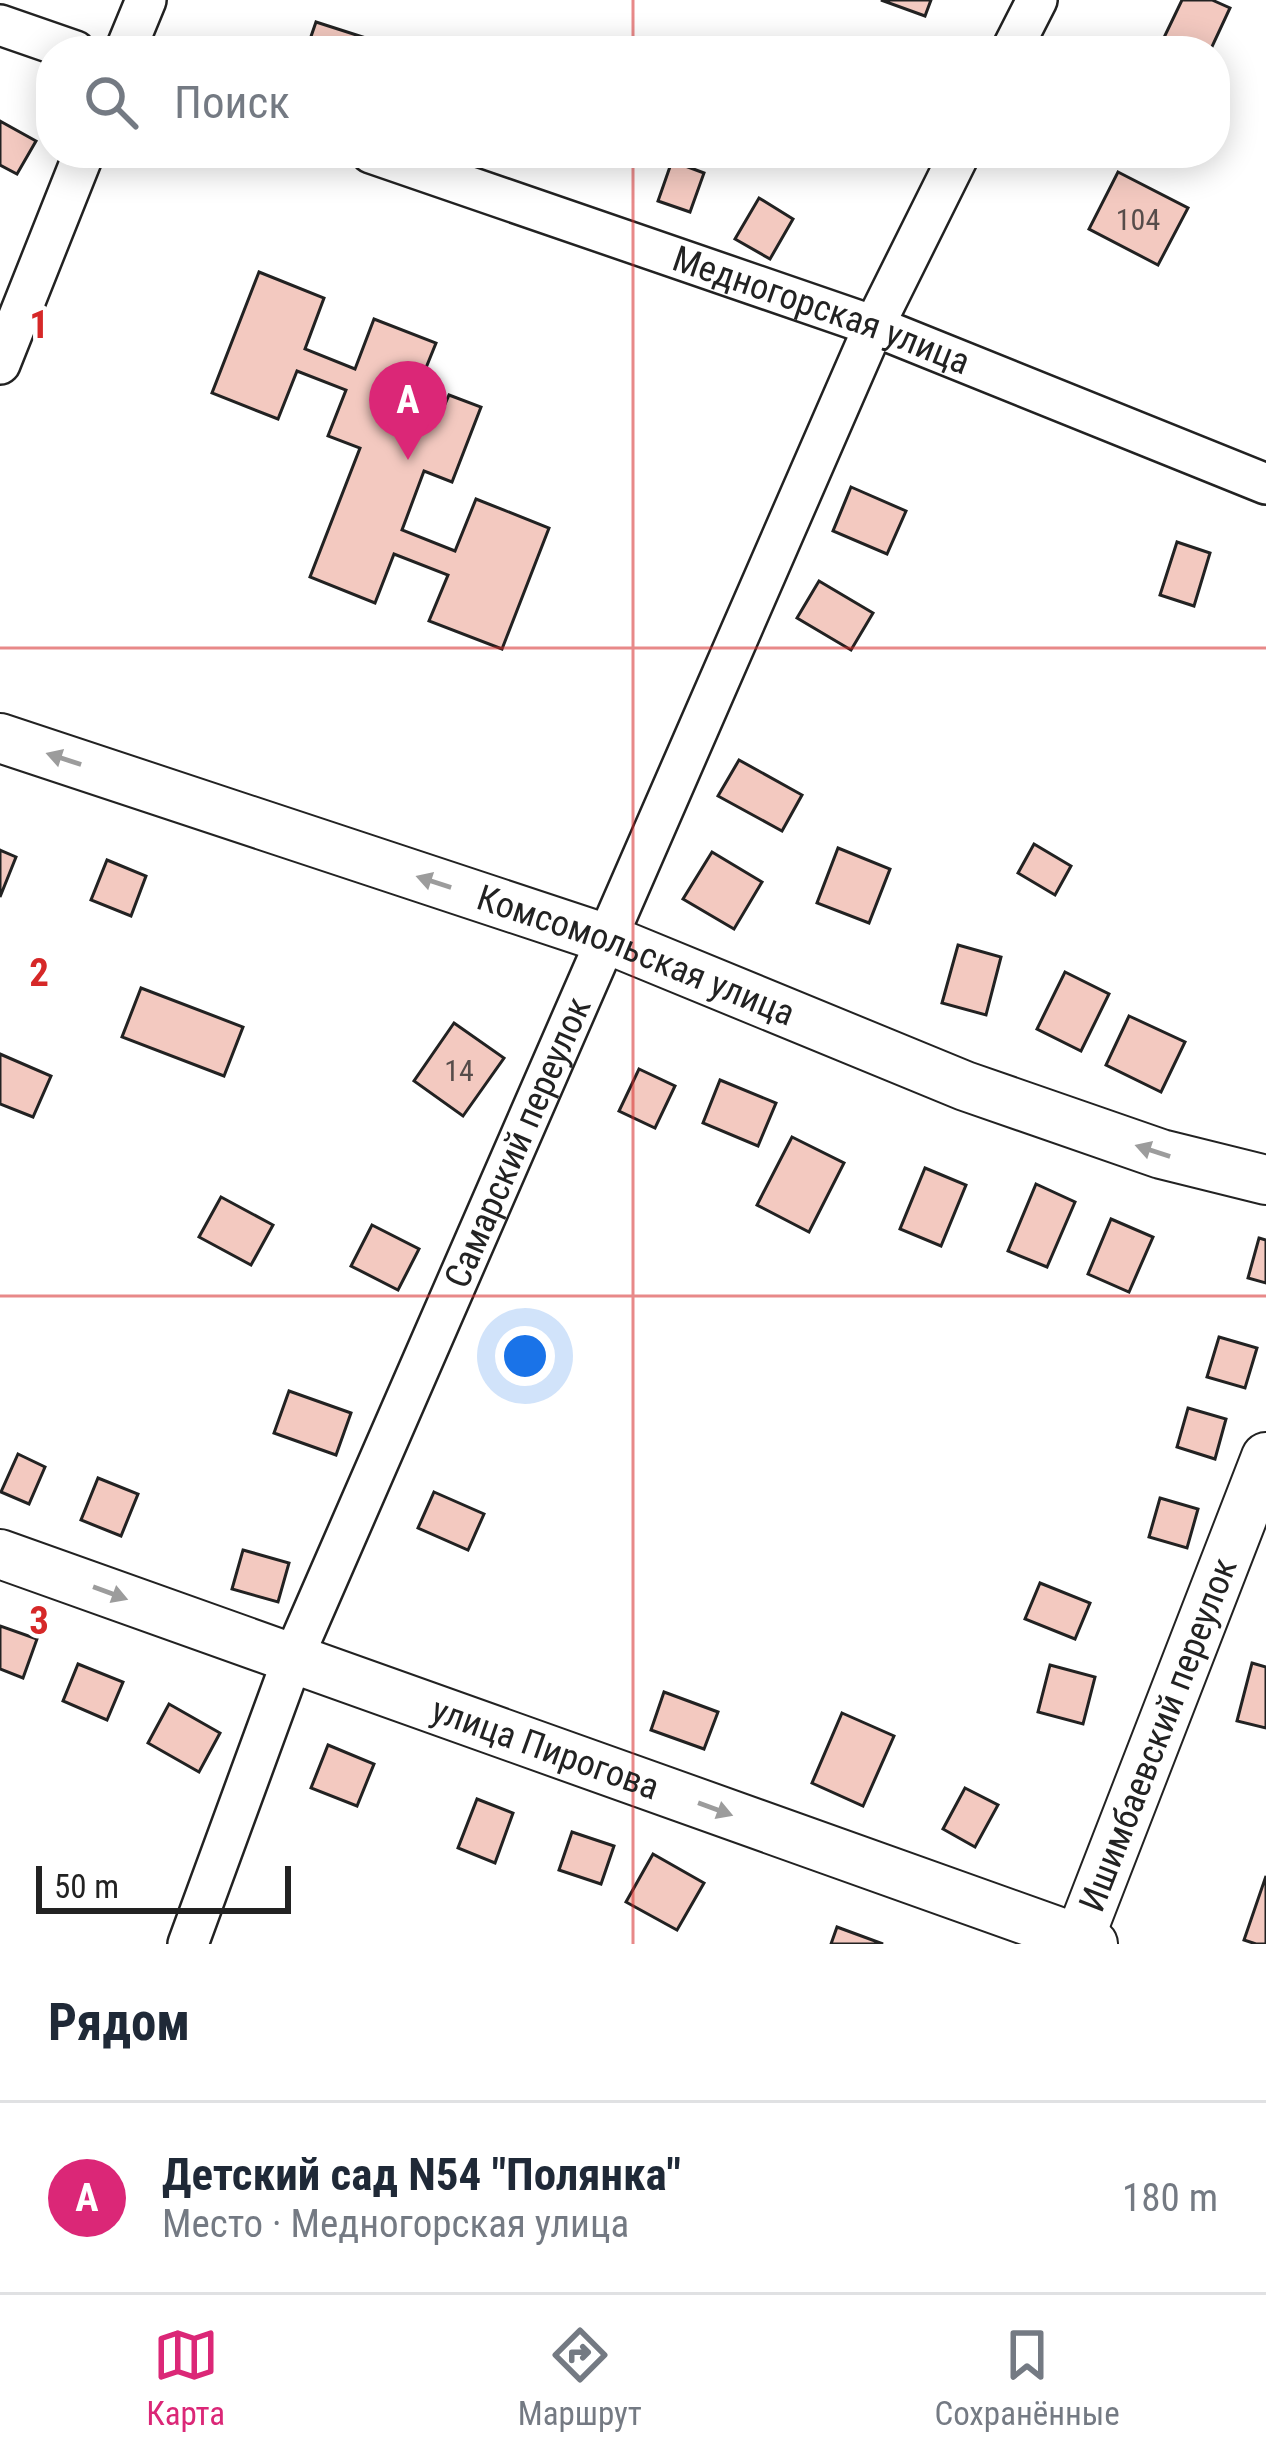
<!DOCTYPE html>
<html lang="ru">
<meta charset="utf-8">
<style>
:root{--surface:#fff;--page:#f6f6f7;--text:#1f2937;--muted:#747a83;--line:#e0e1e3;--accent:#db2777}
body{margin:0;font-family:"Roboto Condensed",sans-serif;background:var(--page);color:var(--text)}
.scale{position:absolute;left:36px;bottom:30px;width:255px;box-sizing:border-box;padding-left:12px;border:6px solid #222;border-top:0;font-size:33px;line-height:42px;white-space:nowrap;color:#222;-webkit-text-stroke:9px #fff;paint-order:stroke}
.you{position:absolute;left:525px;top:1356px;width:42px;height:42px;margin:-30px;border:9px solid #fff;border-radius:50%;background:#1a73e8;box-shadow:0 0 0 18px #1a73e833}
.badge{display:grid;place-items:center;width:78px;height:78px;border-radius:50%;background:var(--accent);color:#fff;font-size:39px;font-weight:700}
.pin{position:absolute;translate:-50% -99px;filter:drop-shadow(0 3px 6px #0008)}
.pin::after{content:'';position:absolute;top:63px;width:42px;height:36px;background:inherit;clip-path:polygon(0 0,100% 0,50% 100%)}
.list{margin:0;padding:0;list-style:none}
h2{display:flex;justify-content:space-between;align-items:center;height:156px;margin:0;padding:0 48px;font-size:51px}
h2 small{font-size:39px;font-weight:400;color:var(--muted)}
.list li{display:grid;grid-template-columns:78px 1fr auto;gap:36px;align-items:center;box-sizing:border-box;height:192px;padding:0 48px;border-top:3px solid var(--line)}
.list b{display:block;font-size:45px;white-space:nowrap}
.list p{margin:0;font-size:39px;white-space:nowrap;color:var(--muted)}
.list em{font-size:39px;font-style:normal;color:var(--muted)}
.icon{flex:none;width:66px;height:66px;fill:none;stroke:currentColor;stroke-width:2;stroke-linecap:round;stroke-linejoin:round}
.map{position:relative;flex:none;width:1266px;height:1944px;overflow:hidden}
.search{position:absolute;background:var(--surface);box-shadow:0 6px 30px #0003;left:36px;right:36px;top:36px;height:132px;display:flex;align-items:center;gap:30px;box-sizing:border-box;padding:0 42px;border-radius:48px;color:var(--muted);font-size:45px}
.sheet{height:348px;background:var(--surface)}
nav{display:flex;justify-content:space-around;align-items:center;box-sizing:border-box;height:168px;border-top:3px solid var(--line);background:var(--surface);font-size:33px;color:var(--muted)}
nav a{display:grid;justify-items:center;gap:6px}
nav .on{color:var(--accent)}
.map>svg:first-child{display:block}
</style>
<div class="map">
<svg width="1266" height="1944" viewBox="0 0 1266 1944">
<rect width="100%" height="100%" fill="#fff"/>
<!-- building -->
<g fill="#f3c9c0" stroke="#222" stroke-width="3">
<path d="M881,0h50l-6,16z"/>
<path d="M1182,0h30l18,8 -20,43 -52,-1z"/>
<path d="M316,22l53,17 -4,12h-59z"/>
<path d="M0,121l36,20 -19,33 -17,-9z"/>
<path d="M672,161l32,12 -14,39 -32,-11z"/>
<path d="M1118,172l70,36 -30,57 -69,-36z"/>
<path d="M759,198l34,21 -23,40 -35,-20z"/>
<path d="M259,272l65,26 -19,51 50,20 19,-50 62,24 -23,57 29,11 7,-16 32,12 -29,75 -28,-11 -22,59 53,21 21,-52 73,29 -47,121 -73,-28 19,-46 -54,-21 -19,49 -65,-26 50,-129 -32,-12 18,-46 -49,-19 -19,48 -66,-26z"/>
<path d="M851,487l55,24 -19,43 -54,-23z"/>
<path d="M1177,542l33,11 -16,53 -34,-11z"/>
<path d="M819,581l54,32 -22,37 -54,-32z"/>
<path d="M739,760l63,35 -20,36 -64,-35z"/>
<path d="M1034,844l37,22 -16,29 -37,-22z"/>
<path d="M838,848l52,21 -21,54 -52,-20z"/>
<path d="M0,850l16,7 -16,40z"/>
<path d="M712,852l50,30 -28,47 -51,-30z"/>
<path d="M107,860l39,16 -15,40 -40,-16z"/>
<path d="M958,945l43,12 -15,58 -44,-12z"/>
<path d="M1065,972l44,22 -28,57 -44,-22z"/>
<path d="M141,988l102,39 -19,49 -102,-39z"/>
<path d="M1129,1016l56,26 -24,50 -55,-27z"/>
<path d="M454,1023l50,35 -41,58 -49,-35z"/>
<path d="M0,1054l51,22 -18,41 -33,-13z"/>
<path d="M639,1069l36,17 -20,42 -36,-17z"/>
<path d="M720,1080l56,23 -18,43 -55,-23z"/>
<path d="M792,1137l52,26 -35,69 -52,-27z"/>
<path d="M925,1168l41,17 -25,61 -41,-17z"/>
<path d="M1036,1184l39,18 -28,65 -39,-16z"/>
<path d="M221,1197l52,28 -22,40 -52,-28z"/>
<path d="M1111,1219l42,18 -24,55 -41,-18z"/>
<path d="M372,1225l47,24 -21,41 -47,-24z"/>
<path d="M1259,1238l7,2v43l-18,-5z"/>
<path d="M1219,1337l38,11 -12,40 -38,-11z"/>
<path d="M289,1391l62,22 -15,42 -62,-22z"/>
<path d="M1188,1408l38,11 -11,40 -38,-12z"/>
<path d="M18,1454l27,13 -16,37 -28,-12z"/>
<path d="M98,1478l40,16 -17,42 -40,-16z"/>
<path d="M434,1492l50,22 -16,36 -50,-22z"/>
<path d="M1160,1498l38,11 -11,39 -38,-11z"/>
<path d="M243,1550l46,13 -11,39 -46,-13z"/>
<path d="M1040,1583l50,20 -15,36 -50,-20z"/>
<path d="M0,1626l37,13 -14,39 -23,-9z"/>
<path d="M1252,1663l14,4v61l-29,-7z"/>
<path d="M78,1664l45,18 -16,38 -44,-19z"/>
<path d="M1050,1665l45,12 -12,47 -45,-12z"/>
<path d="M664,1692l54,20 -14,37 -53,-19z"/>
<path d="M169,1704l51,29 -21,39 -51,-29z"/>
<path d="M842,1713l52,23 -31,70 -51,-23z"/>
<path d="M328,1745l46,19 -17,42 -46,-18z"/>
<path d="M965,1788l33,17 -23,42 -32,-18z"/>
<path d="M477,1799l36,14 -18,50 -37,-15z"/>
<path d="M572,1832l42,14 -13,38 -42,-14z"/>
<path d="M653,1854l51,29 -27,47 -51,-28z"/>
<path d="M1266,1876v68h-10l-12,-4z"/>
<path d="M837,1927l46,17h-52z"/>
</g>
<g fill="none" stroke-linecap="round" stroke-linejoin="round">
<!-- minor casing -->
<g stroke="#222" stroke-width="44">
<g id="minor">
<path d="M0,25l75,26"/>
<path d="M125,51l21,-51"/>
<path d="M1011,51l26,-51"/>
<path id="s1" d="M371,153l503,173 392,158"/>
<path d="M0,364l84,-211"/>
<path id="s2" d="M188,1944l105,-286 581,-1332 86,-173"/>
</g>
</g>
<!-- major casing -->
<g stroke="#222" stroke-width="52">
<g id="major">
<path id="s3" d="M0,738l607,201 358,147 196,68 105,26"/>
<path id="s4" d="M0,1554l1093,390"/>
<path id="s5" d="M1079,1939l187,-482"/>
</g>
</g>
<!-- minor -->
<use href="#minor" stroke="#fff" stroke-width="39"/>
<!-- major -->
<use href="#major" stroke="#fff" stroke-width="48"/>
</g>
<!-- one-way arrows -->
<defs><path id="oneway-solid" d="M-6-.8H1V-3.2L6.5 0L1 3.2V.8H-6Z" transform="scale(3)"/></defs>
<g fill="#9c9c9c">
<use href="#oneway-solid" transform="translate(64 759) rotate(-162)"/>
<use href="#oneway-solid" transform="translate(434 882) rotate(-162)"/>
<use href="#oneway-solid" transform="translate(1153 1151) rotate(-162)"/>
<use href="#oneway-solid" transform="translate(110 1593) rotate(20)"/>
<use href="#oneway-solid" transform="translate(715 1809) rotate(20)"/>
</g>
<!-- grid -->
<path fill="none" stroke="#d62828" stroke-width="3" stroke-opacity="0.55" d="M633,0v51M633,153v1791M0,648h1266M0,1296h1266"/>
<g text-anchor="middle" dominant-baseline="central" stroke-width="9" stroke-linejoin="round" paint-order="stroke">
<!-- number labels -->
<g font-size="30" fill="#564c4a">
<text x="1138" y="219">104</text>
<text x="459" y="1070">14</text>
</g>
<!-- street labels -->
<g font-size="36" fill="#222" stroke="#fff">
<text stroke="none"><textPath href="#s1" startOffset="477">Медногорская улица</textPath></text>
<text stroke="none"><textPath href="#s3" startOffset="672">Комсомольская улица</textPath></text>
<text stroke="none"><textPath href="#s2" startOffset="867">Самарский переулок</textPath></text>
<text stroke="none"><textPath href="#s5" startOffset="219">Ишимбаевский переулок</textPath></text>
<text stroke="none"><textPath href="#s4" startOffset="579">улица Пирогова</textPath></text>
</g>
</g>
<g font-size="39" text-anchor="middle" font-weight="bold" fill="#d62828" stroke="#fff" stroke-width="9" stroke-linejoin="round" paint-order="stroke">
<text x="39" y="338">1</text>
<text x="39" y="986">2</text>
<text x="39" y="1634">3</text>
</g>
</svg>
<div class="scale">50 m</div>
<div class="you"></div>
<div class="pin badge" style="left:408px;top:460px">A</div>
<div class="search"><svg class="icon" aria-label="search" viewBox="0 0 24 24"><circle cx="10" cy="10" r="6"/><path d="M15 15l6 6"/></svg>Поиск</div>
</div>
<section class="sheet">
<h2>Рядом<small></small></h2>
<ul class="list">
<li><span class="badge">A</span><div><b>Детский сад N54 &quot;Полянка&quot;</b><p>Место · Медногорская улица</p></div><em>180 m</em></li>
</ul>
</section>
<nav>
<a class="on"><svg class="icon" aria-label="map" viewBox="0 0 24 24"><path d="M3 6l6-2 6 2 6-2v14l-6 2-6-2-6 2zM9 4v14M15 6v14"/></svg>Карта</a>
<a><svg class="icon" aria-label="directions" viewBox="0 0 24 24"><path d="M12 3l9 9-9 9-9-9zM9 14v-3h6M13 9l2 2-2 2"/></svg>Маршрут</a>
<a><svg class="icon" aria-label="saved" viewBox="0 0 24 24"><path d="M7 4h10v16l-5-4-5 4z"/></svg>Сохранённые</a>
</nav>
